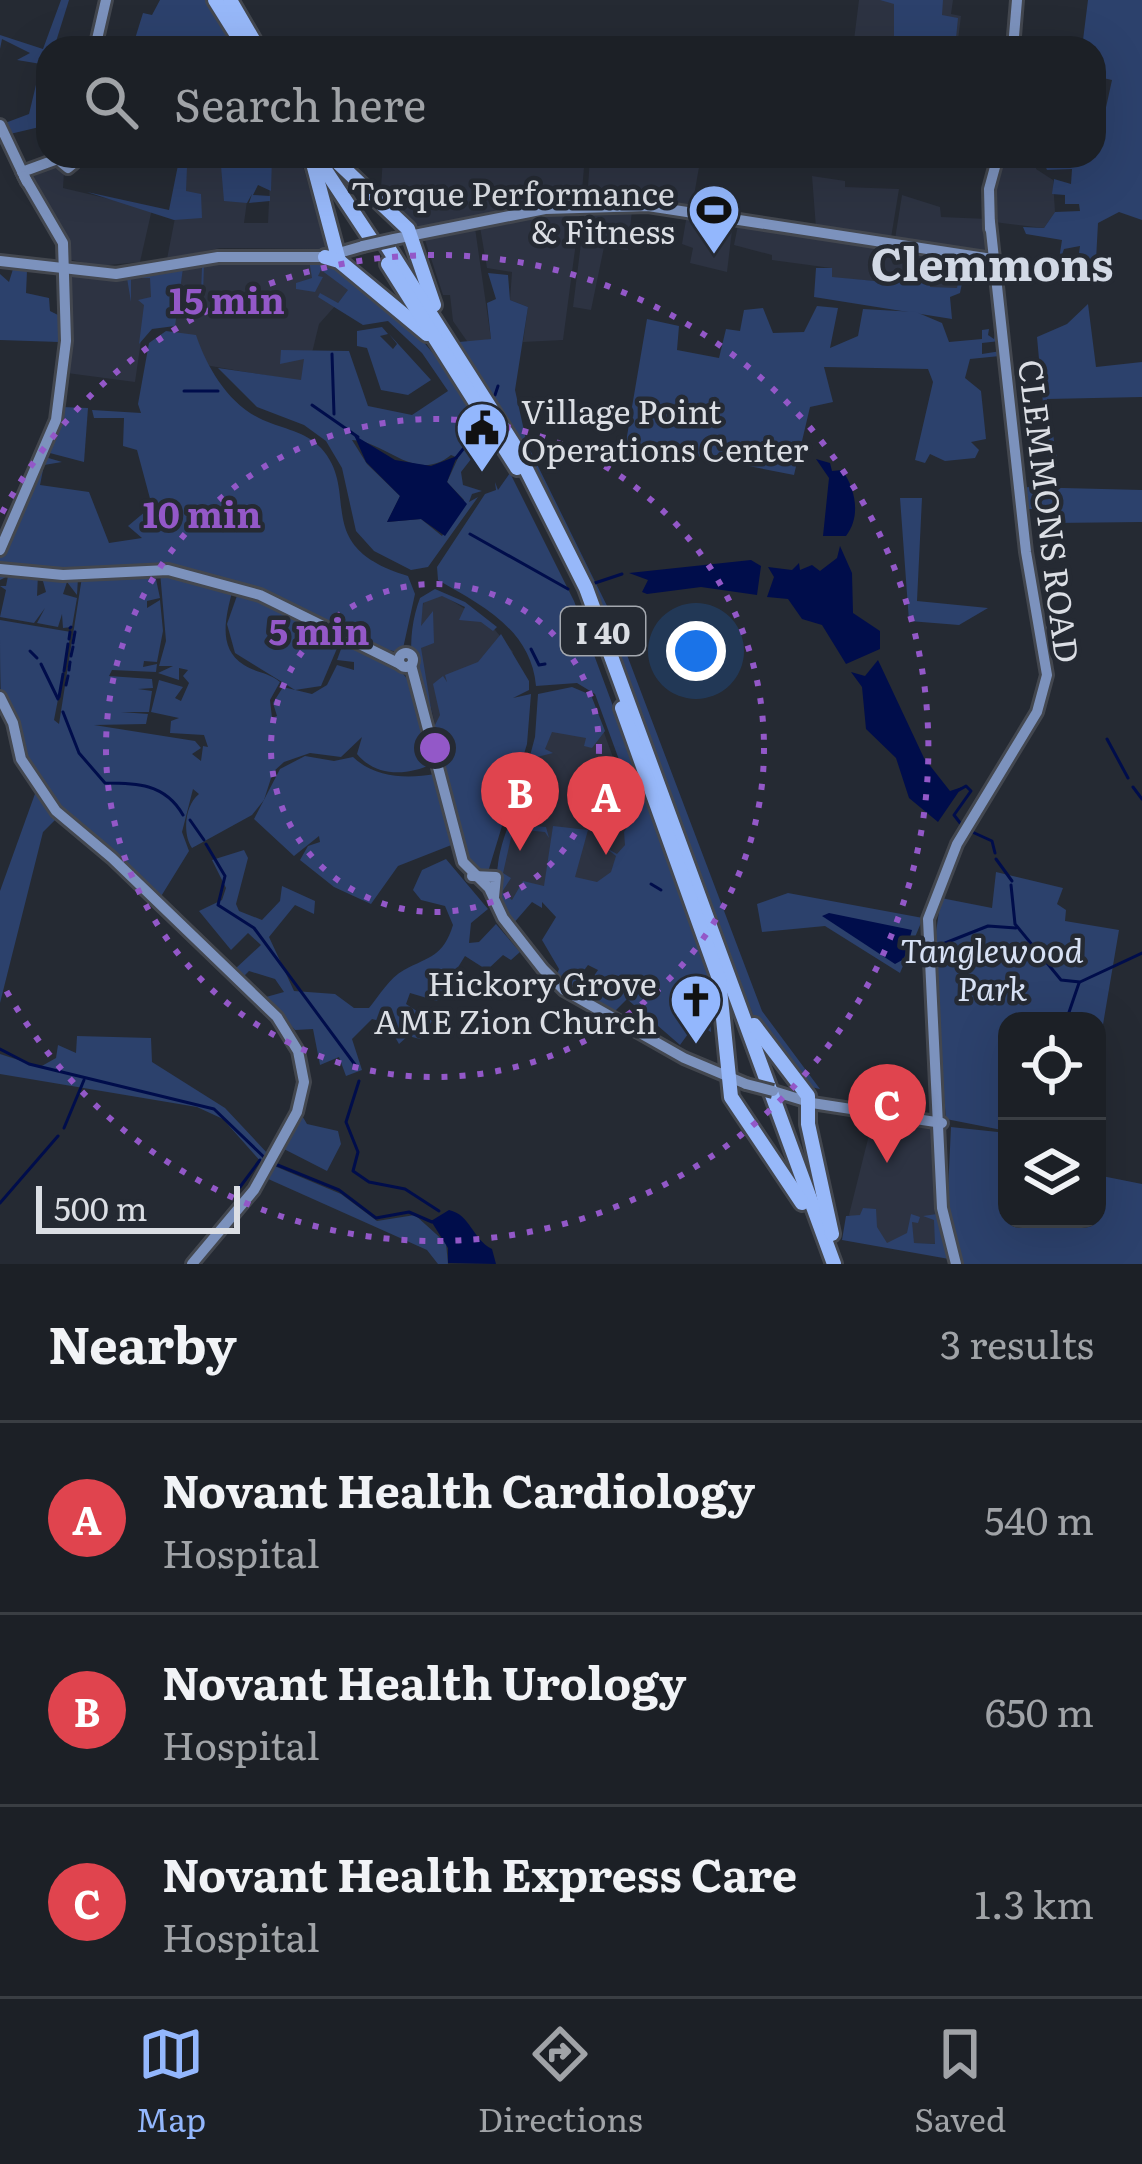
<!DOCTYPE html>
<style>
:root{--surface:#1c2026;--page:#25282e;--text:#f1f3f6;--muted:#a0a3a7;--line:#3a3e43;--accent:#93b7fd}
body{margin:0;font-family:Literata,serif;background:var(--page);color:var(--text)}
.controls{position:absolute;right:36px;bottom:36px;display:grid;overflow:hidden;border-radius:24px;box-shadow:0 12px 48px #0002}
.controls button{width:108px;height:108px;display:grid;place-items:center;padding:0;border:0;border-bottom:3px solid var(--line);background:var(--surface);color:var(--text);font:60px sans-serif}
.scale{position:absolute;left:36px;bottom:30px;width:204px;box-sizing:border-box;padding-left:12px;border:6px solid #dbdee4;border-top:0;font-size:33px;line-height:42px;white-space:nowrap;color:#dbdee4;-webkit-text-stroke:9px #252a33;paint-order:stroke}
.you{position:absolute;left:696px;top:651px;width:42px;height:42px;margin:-30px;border:9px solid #fff;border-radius:50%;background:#1a73e8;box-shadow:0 0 0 18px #1a73e833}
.badge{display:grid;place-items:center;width:78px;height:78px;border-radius:50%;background:var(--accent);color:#fff;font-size:39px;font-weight:700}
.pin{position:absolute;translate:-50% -99px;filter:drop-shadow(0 3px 6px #0008)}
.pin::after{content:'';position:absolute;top:63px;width:42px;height:36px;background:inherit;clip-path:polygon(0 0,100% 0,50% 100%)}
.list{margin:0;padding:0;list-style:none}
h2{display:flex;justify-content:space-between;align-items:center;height:156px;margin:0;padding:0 48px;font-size:51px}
h2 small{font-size:39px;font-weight:400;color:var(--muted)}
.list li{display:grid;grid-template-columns:78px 1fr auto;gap:36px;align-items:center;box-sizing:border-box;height:192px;padding:0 48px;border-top:3px solid var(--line)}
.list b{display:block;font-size:45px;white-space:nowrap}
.list p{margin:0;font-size:39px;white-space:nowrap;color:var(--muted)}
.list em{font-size:39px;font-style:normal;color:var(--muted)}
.icon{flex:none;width:66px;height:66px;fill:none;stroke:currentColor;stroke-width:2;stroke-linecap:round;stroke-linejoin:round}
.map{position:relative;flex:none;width:1142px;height:1264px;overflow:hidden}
.search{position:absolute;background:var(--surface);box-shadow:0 12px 48px #0002;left:36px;right:36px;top:36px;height:132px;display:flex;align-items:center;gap:30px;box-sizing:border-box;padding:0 42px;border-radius:36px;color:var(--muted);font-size:45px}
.sheet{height:732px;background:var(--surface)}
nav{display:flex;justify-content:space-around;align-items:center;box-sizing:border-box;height:168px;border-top:3px solid var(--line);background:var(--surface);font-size:33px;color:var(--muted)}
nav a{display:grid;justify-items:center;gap:6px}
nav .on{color:var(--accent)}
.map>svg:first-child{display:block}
</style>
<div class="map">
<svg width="1142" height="1264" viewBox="0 0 1142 1264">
<rect width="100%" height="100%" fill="#252a33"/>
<!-- built -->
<g fill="#2d3342">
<path d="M859,0h94l-2,14 10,2 -4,32h-104z"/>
<path d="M300,156l27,93 -107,-1 -53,11 18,-92 15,-6 22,3 3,34 22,3 -3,22h24l3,-65z"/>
<path d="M383,156h202l-4,46 -42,2 -120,23 -38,-38z"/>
<path d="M590,156h111l-9,51 -105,-4z"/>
<path d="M1001,156h35v13l17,11 2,32 -11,16 -50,-6 -2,-40z"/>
<path d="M57,166l7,6 -1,16 89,21 -12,53 -42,4 -30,-7 -3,-24 -33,-58z"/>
<path d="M812,176l33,5v6l54,2 -8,49 -75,-10z"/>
<path d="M902,195l38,12 1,10 47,2v36l-93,-16z"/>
<path d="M632,210l-4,40 -24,-3 -13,63 -18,-3 12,-96z"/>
<path d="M580,212l-17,128 -40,2 5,-35 -18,-7 2,-28 -25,-4 -7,-41 59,-14z"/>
<path d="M687,214l46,8 -6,50 -37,-9 3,-15 -11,-4z"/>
<path d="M738,225l250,40 3,10 -29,1 -4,14 -31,-1 -49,-17 -2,9 -45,-3v-10l-59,-8v-5l-38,-10z"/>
<path d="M475,228l16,111 -22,5 -16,-23 -3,-26h-7l-19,-58z"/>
<path d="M231,259l91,1 30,27 -33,37 -14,58 -135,-23 11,-94z"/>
<path d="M151,272l3,25 -7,3 -12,82 -68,-9 5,-97z"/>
<path d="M436,591l55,34 22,27 -28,44 5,37 -54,-4 -20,-87 9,-47z"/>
<path d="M592,700l40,109 -8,16 3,15 -13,33 -15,9 -51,3 -32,18 -14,-4 -5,-30 41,-133z"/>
<path d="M873,1119l63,11 -2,75 9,39 -59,-1 -35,-28z"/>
</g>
<!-- green -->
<g fill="#2c416c" fill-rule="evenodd">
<path d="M61,0h8l-15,48h-6l-6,70 6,7 -38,9 -5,-11 24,-9 12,-50 -24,-4 13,-7 -28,-14 -2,10v-14l43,14z"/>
<path d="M160,0h51l29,48h-144l5,-13 33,7 9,-29 9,2z"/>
<path d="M880,0h63l-1,15 16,3 -3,30h-59l-7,-7 -3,7 1,-9h7v-35z"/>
<path d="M1088,0h54v220l-23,-8 -21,11 -3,56 -19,-4 4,-29 -16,3 -6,17 4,-26 -36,-6 -3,-7 21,1 11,-16 25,-1 -1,-7h-14v-9l-13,-1 2,-15 17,5 1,-15 -25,1 -5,-12 52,-2v-26h7l11,-50 -18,-4v-28h-12z"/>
<path d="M164,156h108l-1,35 -13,-6 -5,10 17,1v5l-21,2 3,-9 -5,9 -23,-2 -3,-35 -34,1 -1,24 15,3 1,24 -28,2 -87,-28 82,18 10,-50z"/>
<path d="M309,260c22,0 32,11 50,24 72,54 93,92 139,167l-5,6 -18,-3 -14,18 2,13 19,6 -10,3 -3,8 9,-5 -50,70 -17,3 -37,-19 -18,-20 -14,-63 -16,-27 -22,-16 -47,-18 -39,-39 83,12 3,-21 -24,5 1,-14 68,1 19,55 44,9 36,-24 -26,-38 -34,-32 -25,4 -45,-28 2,-4 18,10 10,-13 -27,-20 -3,6 5,1 -8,15 -19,-3v-6l16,-5zM352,440c34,1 63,44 99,15l7,3 -11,24 17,18 -22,36 -21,-17 -34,3 13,-26 -33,-32z"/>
<path d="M204,263l-1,33 -19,-4 17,1 1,-26 -19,1 -8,58 -23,3 -13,15 5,-39 -6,-5 13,-3 -1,-19h-19v24l-4,-24z"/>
<path d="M816,268h16v9l43,4 2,-10 52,8 1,8 27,1 3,-14 32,2 -29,2 -3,15 -10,4 2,22 -138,-22z"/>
<path d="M13,269l14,2 -1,22 23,5 1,13 10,5 -4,80 -3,2 7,-56 -60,-2v-66l9,8z"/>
<path d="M488,273l20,2 2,25 18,7 -13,83 12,54 86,174 149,393 58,78 -14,-3 -53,-71 -132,-351 -63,-149 -99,-173 32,-3 -4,-36 9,-4z"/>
<path d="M1088,304l8,63 46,-5v35l-95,2 10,59 -9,1 -11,-122 30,-13z"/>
<path d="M817,306l21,2 -8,40 28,-12 5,-27 53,3 26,11 7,19 33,-3v-9l7,-1 -1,6 6,4 2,-12 4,14 -18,2v11l19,-3 -1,5 -30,3 -5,19 16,13 5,48 -15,3 8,8 -4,8 -30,3 -15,-7 -5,9 -10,-3 18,-78 -5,-13 -104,-2 9,35 -23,5 -16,68 -168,-33 21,-123 32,7 -2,24 42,8 7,-29 14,2 4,-21 19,-2 10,25 31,-1z"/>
<path d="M382,327l6,7 -8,2 13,13 4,-5 -8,-10 42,46 -23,15 -27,-5 -14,-42 -10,-2v-15z"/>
<path d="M166,331l30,4c11,33 33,70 67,85 20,9 42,11 58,28 41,45 -12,98 87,128l7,18 -13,59 -26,-6 -44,-22 4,-8 -7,9 -132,-53h-116l-81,-9v-12l45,-95 17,5 -18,3 -4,20 49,7 20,51 33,-5 -14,-12 24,-20 -15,-56 -14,-4 1,-28h-30l-2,-8 49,3 -3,-9 11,-61z"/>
<path d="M62,407l26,1 -4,54 -38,-10z"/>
<path d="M510,473l64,128 114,307 18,51 5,73 -15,-9 -16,22 -53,-46 -13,13 -32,-19 16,-23 -10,-5 -18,24 -15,-10 4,-10 -17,-29 14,-23 -14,-15v6l-10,-6 -20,23c-20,-37 -18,-62 -3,-101l37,3 3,11 -4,-6 -32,-3 -10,44 8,5 -9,14 10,8 11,-19 21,5 9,-60 35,4 -13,47 22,5 14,-10 5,-16 -10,-8 11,6 8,-9 -1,-13 13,-23 -42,-115 -18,-11 -41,3c-5,-57 -55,-81 -98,-106l-1,-13 48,-73 11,-4 -1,-8 -8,1 8,-1 3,8z"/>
<path d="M1024,487l118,3v32l-89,1 -5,-14h-22z"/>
<path d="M900,498h22l-5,103 71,7 -29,17 -50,-4z"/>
<path d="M0,570l38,4 -1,22 9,-4 -5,-18 37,4 -1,17 -10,-13 -4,12 14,4 -5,29 -9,1 -1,-14 -4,13 -21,-4 8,-15 -11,15 -34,-6 6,-27 -6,-4h6l2,-10 -8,4z"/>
<path d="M154,570l6,28 -13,3v7l13,-8 3,31 -6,31 -13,-1 -1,6 14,-3 -1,8 -44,-2 -3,6 43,3 1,9 -15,1 14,2 -3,21h-28l27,2 -2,10 -52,1 101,16 6,7 -9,6 9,7 2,-15 5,1 -4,-12 -34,-2 1,-12 8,-3 -28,-6 8,-32 24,7 -8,11 6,3 8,-18 -6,-7 5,-6 -9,-2v12l-21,-7 15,-7h-14l7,-25 -6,-69 72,20c-6,25 -15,56 12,73 12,8 24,7 36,17l-10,18 2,18 5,-2 -4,-13 10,-16 29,7 15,-9 10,-20 17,5v-8l-17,-2 7,-19c81,30 67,45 88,123 -25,12 -56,13 -75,-10l5,-17 -21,20 -31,-4 -26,9 -11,10 -9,28 -12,15 -60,33c-10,-15 -7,-43 7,-54l-6,-5 -11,43 7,19 -29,47c-68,-56 -140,-111 -159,-203 -1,-23 -1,-51 -1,-75l71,12 -17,88 5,4 23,-147z"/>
<path d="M435,589l30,13 32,25 -4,4 -12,-9 -22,-2 6,-13 -23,-11 -19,7 -2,23 12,-15 1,32 -13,5 12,72c-24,-36 -28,-82 -13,-122z"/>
<path d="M239,590l102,49 -20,47 -26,4 -60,-37 -8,-29z"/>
<path d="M501,634l28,47v9l-16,8 18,-4 -4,50 -39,128 -17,-1 -38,-142 7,-14 -7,-31 10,-8 4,6 -2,-7 33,-13z"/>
<path d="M572,687l19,8 14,36 -13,17 -8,-2 2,-8 -34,-6 -7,17 8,4 -16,4 -17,52 19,10 7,-12v14l-32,-5 21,-79 3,-43z"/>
<path d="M305,756l29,5 19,-4c22,21 54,22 82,17l19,70 -56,22 -27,38 -37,-17 -34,-27 8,-14 12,-4 -1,-6 -25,20 -40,-37 26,-50z"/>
<path d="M36,791l21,27 -14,14 -43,171v-112z"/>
<path d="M244,850l4,8 -12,46 3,7 23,9 18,-19 2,-15 33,15 -1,13 -19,-9 -26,32 25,54 41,3 19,14h15c10,-12 21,-31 35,-38 26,-14 39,-13 49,-45l-8,-19 -24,-6 -8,-10 9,-20 24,-11 42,50 -17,14 -2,20 10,-1 17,-18 24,28 -9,8 -8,-5 -16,15 -22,-14 -28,45 -27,-8 -4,11 26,17 -12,18 -12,-3 -9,8 -12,-21 -15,-4 -20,20 10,31 -16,6 -7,-19 -19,8 -7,-36 -18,1 -29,-33 18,-5 -9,-13 -26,-8 -6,6 -8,-8 26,-24 -13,-12 -17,17 -32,-39 23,-11 4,-12 -14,-28z"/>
<path d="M996,872l67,16 -6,16 9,6 -1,11 54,9 -22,130v-39h-90v110l-61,-12 -14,-160 9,-61 51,10z"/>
<path d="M788,893l135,25 -23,55 -75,-47 -63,6 -5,-28z"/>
<path d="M77,1036l74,2 1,24 73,46 44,47 -6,9 -40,-45 -26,-12 -197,-33v-20l40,13 16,-9 2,-13 18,8z"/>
<path d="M301,1114l6,10 31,7 3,13 -14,27 -47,-24z"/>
<path d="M951,1127l56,6v86h90v-44l45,9v80h-182l-13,-52z"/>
<path d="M272,1165l69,29 36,27 38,-6 31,28 2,21h-10l-11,-14 -161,-72z"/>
<path d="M863,1208l13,1 1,18 10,16 20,-10 4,-19 9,3 -2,6 -6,-1 2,21 21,1 -1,-24 -11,-4 14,-2 12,45 -107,-19 4,-24 14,-1z"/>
</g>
<!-- water -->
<g fill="#000d4b">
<path d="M354,435l41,25 36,6 26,-10 -10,26 20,22 -22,32 -24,-17 -34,3 13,-26 -34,-34z"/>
<path d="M816,459l14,4 2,8 10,-1c14,19 19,47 4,66h-23l6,-58z"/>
<path d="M840,546l12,27 1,40 27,18v18l-34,15 -24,-39 -20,-6 -14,-20 -21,-2 7,-20 -6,-10 24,3 7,-7 1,7 12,-5 8,6 17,-13z"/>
<path d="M751,560l10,6 -4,29 -56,-8 -54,7 -5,-2 6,-12 -19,-7z"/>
<path d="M878,660l46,98 26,33 12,-4 -24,35 -29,-24 -13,-40 -30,-29 -4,-42 -11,-15 14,4z"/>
<path d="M829,913l83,17 -8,29 -9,5 -73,-48z"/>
<path d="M449,1210c22,5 23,29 43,39l4,15 -48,-1v-15l-17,-27z"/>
</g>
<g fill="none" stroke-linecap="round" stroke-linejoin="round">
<!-- stream -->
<g stroke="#000d4b" stroke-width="3">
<path d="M332,354l2,60"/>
<path d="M184,391h34"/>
<path d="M495,395l3,-9"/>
<path d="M312,405l46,32"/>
<path d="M456,458l26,-33"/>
<path d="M470,534l98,55"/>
<path d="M592,584l30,-10"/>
<path d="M70,628l1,-1"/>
<path d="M69,639l1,-7"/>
<path d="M73,643l2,-11"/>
<path d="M531,649l8,16 6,-1"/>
<path d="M30,651l7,7"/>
<path d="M71,656l2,-9"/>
<path d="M41,664l17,35"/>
<path d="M69,670l1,-8"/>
<path d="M64,671l4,-27"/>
<path d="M66,685l2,-9"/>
<path d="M59,697l4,-23"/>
<path d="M63,712l16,41 26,30c30,0 60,0 78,32"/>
<path d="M1107,739l21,39"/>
<path d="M1133,787l9,12"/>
<path d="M959,790l7,-4 5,5 -17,24 10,13"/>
<path d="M190,820l14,20"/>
<path d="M970,831l22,10 3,12"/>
<path d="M206,844l19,32 -7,29 36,23 102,138"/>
<path d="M996,859l16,22"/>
<path d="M651,884l10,6"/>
<path d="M1011,885l4,39 46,56 19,2 62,-29"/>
<path d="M918,947l5,1"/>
<path d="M935,947l53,-21 28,2"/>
<path d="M1066,1021l13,-38"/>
<path d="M0,1049l29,15 185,45 53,51"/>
<path d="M359,1081l-13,41 12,30 -5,19 16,11 36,7 34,22"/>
<path d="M64,1128l20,-48"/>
<path d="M275,1164l64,26 37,28 33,-6 23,10"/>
<path d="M240,1187l20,-27"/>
<path d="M0,1203l58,-67"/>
</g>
<!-- major casing -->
<g stroke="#43474f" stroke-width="16">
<g id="major">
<path d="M95,48l11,-48"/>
<path d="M1013,48l4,-48"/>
<path d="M0,125l27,57"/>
<path d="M64,156l-2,7 6,5 6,-5 -3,-7"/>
<path d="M22,172l41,-15"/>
<path d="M990,229l-1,-40 9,-33"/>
<path d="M394,239l151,-30 103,-3 344,53"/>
<path d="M0,261l116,13 102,-17h107l38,-11"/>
<path d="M0,550l56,-130 10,-79 -3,-98 -39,-67"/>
<path d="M0,569l63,6 105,-5 92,25 140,69"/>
<circle cx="406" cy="660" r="7"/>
<path d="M411,665l52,197 26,26 14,30 40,51 21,21 120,68 62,26"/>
<path d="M0,697l13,26 8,36 35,52 56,47 165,159 21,34 6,31 -7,30 -43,78 -62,74"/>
<path d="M472,876l24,1 -2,20"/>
<path d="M773,1091l39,12 130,20"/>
<path d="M956,1264l-14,-56 -14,-289 29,-75 80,-132 10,-37 -21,-123 -36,-330"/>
</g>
</g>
<!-- highway casing -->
<g stroke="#43474f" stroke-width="20">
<g id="highway">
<path d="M215,0l30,48"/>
<path d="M230,0l28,48"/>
<path d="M311,156l28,105"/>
<path d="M331,156l77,73 26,76"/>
<path d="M322,165l49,74"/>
<path d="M387,246l127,199 72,143 248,676"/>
<path d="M325,257l14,4 88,73"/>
<path d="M388,264l129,204"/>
<path d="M622,708l97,271 12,118 71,106"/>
<path d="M754,1025l54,71v28l24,110"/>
</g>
</g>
<!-- major -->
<use href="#major" stroke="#7c92bd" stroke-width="10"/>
<!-- highway -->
<use href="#highway" stroke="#97b8f9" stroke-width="14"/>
<!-- major-bridge casing -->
<g stroke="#43474f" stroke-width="16" stroke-linecap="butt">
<g id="major-bridge">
<path d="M363,246l31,-7"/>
<path d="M746,1084l27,7"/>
</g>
</g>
<!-- major-bridge -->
<use href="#major-bridge" stroke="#7c92bd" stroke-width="10"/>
</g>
<!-- distance rings -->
<g fill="none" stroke="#9358c8" stroke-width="6" stroke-dasharray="6 12">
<circle cx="435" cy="748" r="164"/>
<circle cx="435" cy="748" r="329"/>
<path d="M2 513A493 493 0 1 1 2 983"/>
</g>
<!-- icons -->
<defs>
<g id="stadium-pin" transform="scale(2.7)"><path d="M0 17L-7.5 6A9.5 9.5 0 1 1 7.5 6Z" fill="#93b7fd" stroke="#252a33"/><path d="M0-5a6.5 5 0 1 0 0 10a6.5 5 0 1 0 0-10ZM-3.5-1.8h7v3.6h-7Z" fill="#111"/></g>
<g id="civic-pin" transform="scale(2.7)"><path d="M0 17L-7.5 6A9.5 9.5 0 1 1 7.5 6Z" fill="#93b7fd" stroke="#252a33"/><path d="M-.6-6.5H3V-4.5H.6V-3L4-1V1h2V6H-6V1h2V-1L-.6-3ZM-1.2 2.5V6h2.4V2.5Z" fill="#111"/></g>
<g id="church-pin" transform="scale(2.7)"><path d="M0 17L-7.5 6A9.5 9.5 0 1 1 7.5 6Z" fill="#93b7fd" stroke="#252a33"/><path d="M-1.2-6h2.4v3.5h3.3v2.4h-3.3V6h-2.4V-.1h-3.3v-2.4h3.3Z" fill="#111"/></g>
</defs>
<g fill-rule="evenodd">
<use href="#stadium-pin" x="714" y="210"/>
<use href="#civic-pin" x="482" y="428"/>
<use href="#church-pin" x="696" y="1000"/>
</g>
<g text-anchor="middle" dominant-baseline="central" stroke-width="9" stroke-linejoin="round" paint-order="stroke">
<!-- shield labels -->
<rect fill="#252a33" stroke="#a4a8af" stroke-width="3" x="561" y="607" width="84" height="48" rx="9"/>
<g font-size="30" font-weight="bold" fill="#dbdee4">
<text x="603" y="631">I 40</text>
</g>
<!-- poi labels -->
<g font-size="33" fill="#dbdee4" stroke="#252a33" text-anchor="end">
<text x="675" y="191">Torque Performance<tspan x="675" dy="38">&amp; Fitness</tspan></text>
<text x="521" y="409" text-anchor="start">Village Point<tspan x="521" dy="38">Operations Center</tspan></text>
<text x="657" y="981">Hickory Grove<tspan x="657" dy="38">AME Zion Church</tspan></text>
</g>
<!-- street labels -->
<g font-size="33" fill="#dbdee4" stroke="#252a33">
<text transform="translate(1051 511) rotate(83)">CLEMMONS ROAD</text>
</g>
<!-- park labels -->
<g font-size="33" font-style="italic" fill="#d7e1f5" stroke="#252a33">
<text x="992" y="948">Tanglewood<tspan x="992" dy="38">Park</tspan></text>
</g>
<!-- district labels -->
<g font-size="45" font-weight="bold" fill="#d2d9e5" stroke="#252a33">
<text x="992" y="261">Clemmons</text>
</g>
</g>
<circle cx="435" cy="748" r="18" fill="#9358c8" stroke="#252a33" stroke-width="6"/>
<g font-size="36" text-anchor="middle" font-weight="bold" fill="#9358c8" stroke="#252a33" stroke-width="9" stroke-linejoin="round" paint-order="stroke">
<text x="227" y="314">15 min</text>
<text x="202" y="528">10 min</text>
<text x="319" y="645">5 min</text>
</g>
</svg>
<div class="controls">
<button><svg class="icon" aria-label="locate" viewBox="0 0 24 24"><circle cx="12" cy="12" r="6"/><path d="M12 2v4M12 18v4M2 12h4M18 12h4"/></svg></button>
<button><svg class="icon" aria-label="layers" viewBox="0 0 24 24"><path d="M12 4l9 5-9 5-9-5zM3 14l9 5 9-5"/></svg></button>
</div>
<div class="scale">500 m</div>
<div class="you"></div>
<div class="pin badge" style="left:606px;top:855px;background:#e0444e">A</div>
<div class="pin badge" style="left:520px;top:851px;background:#e0444e">B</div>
<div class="pin badge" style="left:887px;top:1163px;background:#e0444e">C</div>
<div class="search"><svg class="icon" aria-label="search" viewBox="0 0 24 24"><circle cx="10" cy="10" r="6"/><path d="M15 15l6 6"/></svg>Search here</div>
</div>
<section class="sheet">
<h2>Nearby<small>3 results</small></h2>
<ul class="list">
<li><span class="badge" style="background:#e0444e">A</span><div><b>Novant Health Cardiology</b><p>Hospital</p></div><em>540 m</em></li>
<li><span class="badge" style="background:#e0444e">B</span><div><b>Novant Health Urology</b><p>Hospital</p></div><em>650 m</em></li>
<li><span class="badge" style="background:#e0444e">C</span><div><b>Novant Health Express Care</b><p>Hospital</p></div><em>1.3 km</em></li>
</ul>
</section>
<nav>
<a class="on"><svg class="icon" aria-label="map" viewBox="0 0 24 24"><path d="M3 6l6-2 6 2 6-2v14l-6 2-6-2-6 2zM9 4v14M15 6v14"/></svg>Map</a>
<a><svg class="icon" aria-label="directions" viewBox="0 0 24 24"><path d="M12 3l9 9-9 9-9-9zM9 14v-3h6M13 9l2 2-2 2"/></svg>Directions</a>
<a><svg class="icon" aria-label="saved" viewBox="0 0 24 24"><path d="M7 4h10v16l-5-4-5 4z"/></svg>Saved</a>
</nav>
